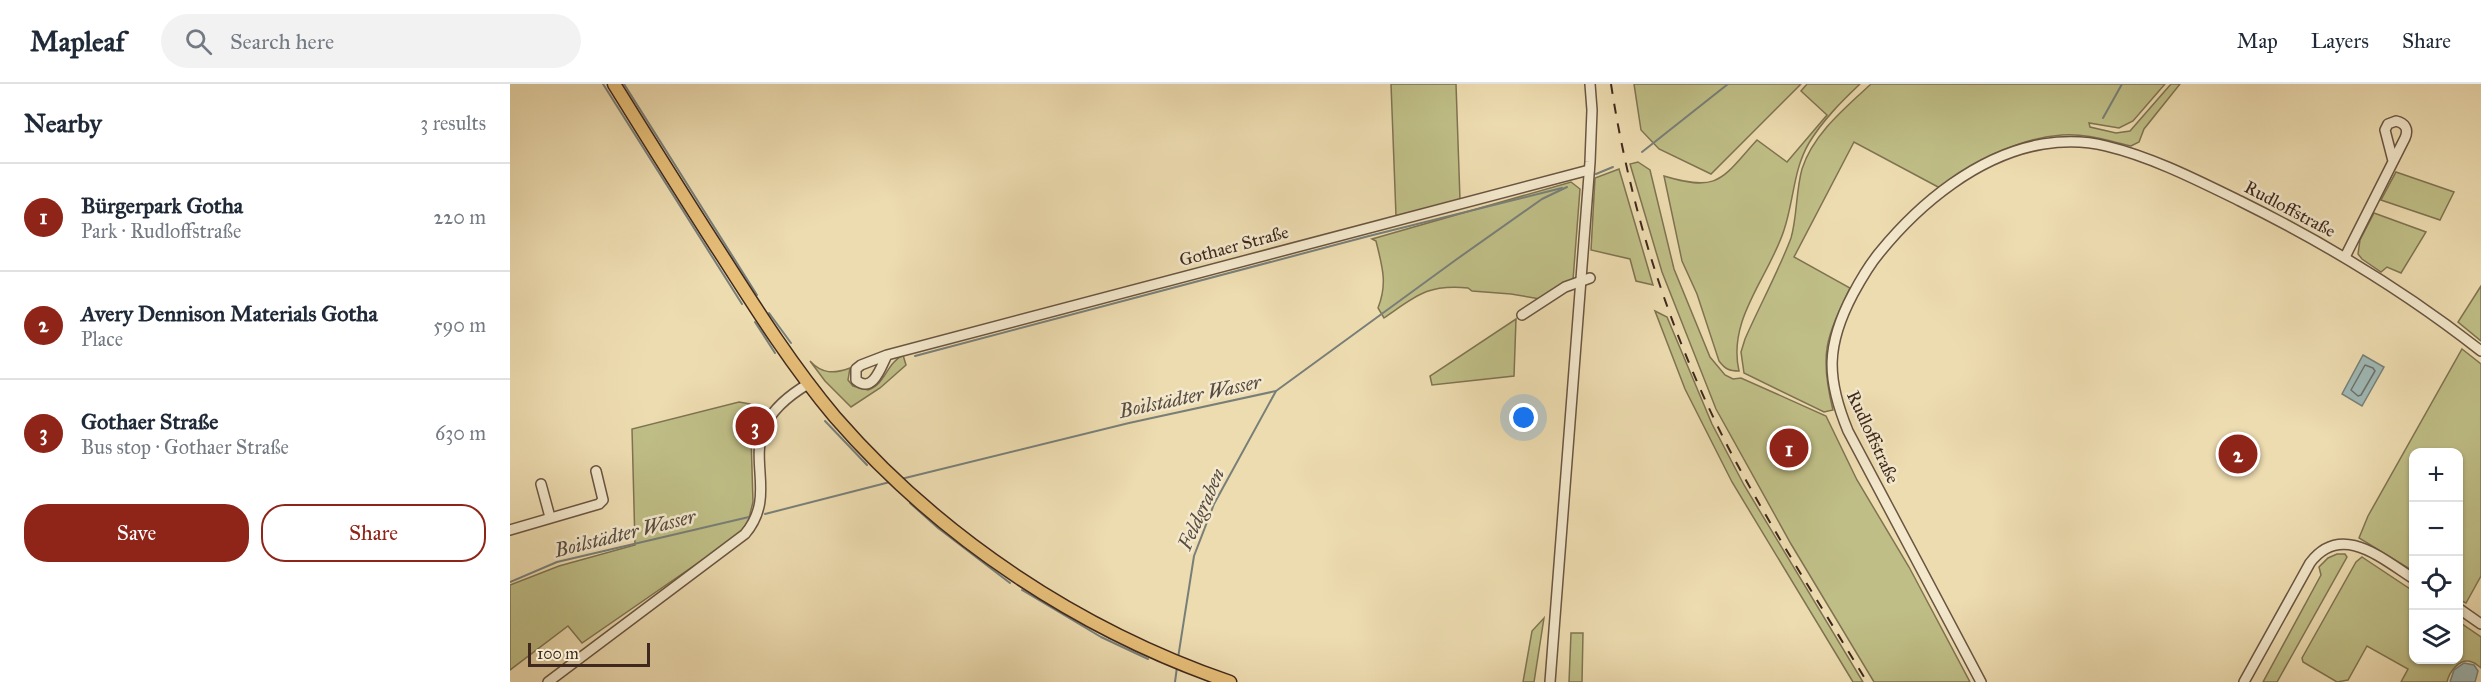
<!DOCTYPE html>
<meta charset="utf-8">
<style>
:root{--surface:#fff;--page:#f2f2f3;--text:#1f2937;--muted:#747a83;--line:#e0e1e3;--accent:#8f2418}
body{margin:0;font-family:"IM FELL Great Primer",serif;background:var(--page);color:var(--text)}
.controls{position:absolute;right:18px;bottom:18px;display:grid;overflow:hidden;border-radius:12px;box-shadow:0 2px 4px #0004}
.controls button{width:54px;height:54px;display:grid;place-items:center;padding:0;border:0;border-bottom:2px solid var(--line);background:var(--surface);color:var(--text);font:30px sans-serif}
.scale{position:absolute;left:18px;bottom:15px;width:122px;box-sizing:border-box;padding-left:6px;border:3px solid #3f281d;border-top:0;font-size:16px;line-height:21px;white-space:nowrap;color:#3f281d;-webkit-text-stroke:4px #f3e8cc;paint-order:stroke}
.you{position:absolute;left:1014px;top:334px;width:21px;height:21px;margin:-15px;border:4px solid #fff;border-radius:50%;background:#1a73e8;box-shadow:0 0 0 9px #1a73e833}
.badge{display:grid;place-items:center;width:39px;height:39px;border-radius:50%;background:var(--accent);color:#fff;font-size:20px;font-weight:700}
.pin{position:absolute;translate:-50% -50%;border:3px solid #fff;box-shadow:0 2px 6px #0006}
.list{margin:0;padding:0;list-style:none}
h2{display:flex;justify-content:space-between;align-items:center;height:78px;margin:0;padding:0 24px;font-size:26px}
h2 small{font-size:20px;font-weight:400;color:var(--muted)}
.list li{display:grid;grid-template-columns:39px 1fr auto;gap:18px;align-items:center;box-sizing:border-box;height:108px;padding:0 24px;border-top:2px solid var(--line)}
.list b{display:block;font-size:22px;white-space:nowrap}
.list p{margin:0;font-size:20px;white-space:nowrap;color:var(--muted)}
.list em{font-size:20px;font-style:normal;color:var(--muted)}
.actions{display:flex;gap:12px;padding:18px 24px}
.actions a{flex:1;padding:14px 0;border:2px solid var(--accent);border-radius:24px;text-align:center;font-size:21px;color:var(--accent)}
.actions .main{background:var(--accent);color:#fff}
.icon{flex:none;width:33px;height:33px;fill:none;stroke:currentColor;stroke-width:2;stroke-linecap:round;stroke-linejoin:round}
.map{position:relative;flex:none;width:1971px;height:598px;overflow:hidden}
header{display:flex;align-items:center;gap:36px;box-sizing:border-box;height:84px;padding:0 30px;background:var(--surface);border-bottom:2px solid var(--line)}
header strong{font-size:28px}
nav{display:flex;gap:33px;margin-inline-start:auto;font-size:21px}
.search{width:420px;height:54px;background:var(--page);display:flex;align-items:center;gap:15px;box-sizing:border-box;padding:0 21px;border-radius:33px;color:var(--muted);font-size:22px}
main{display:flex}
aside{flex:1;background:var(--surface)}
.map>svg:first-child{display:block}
</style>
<header>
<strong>Mapleaf</strong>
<div class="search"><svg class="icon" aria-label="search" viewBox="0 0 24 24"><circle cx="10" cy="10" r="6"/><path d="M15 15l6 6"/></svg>Search here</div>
<nav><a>Map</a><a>Layers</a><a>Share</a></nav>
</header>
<main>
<aside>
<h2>Nearby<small>3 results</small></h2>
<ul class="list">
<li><span class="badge">1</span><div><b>Bürgerpark Gotha</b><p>Park · Rudloffstraße</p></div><em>220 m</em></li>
<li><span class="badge">2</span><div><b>Avery Dennison Materials Gotha</b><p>Place</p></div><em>590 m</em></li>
<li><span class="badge">3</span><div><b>Gothaer Straße</b><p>Bus stop · Gothaer Straße</p></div><em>630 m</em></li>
</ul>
<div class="actions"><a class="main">Save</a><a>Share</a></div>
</aside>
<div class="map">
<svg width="1971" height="598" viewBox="0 0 1971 598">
<rect width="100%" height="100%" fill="#eddcb0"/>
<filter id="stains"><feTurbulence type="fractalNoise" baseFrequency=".00333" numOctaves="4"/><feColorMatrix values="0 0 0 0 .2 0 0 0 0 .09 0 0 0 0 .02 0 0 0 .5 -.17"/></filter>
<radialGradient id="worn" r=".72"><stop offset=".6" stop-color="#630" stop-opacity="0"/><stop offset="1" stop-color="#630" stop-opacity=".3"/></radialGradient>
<!-- green -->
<g fill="#bfbe86" stroke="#7f7352" stroke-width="1.5">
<path d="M881,0h65l4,116 -64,16z"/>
<path d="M1124,0h167l-90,90 -52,-25 -18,-19z"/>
<path d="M1297,0h53c-19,18 -37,36 -51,59 -16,27 -15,58 -25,87 -15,47 -57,89 -45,141 -10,0 -14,-2 -20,-10l-22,-67 -15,-33 -18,-85c56,17 58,2 93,-36l30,22 40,-47 -26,-24z"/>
<path d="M1361,0h294l-32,37 -14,7 -30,-5 1,4 26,6 14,-2 41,-47h9l-36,45 -5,13 -8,4c-22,-5 -46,-13 -69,-11 -46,3 -85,27 -122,53l-86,-46 -60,115 56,31c-24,50 -31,66 -17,122l-9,2 -80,-39 -3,-21 4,-13c14,-32 34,-69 46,-101 6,-20 5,-48 11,-69 11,-35 43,-61 69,-85z"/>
<path d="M1128,78l12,8 24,99 36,88 15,18 8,4 8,-1 85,38 31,64 52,87 61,115h-96l-83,-138 -75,-135 -54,-137 -32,-108z"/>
<path d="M1109,85l34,116 -17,-4 -6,-22 -39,-9 4,-72z"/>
<path d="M1886,88l58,20 -14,28 -59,-20z"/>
<path d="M1061,98l9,7 -7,91 -33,19 -29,-5 -39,-3 -4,-3c-41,-4 -52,8 -84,30l-6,-10c10,-25 4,-42 -2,-67l-4,-2z"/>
<path d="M1864,129l52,19 -25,41 -14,-6 -6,5 -19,-13 -4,-5 2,-14z"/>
<path d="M1971,202v55l-23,-19z"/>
<path d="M1145,227l12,6 45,107 32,61 119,197h-10l-121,-200 -47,-93z"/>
<path d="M1006,235l-2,57 -82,9 -2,-9z"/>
<path d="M1952,265l19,15v212l-15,27 -8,-4v-147h-44l-1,119 -54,-33 9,-22z"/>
<path d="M393,271l3,10 -26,23 -29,19 -26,-26 -15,-20c12,13 24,13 40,7l-2,12 5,6 15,4c17,-5 18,-26 35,-35z"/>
<path d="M229,318l11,2 3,98 -5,20 -11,14 -155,107 -14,-17 -58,44v-85l49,-19 76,-21 -3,-116z"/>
<path d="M1827,470h8l2,3 -70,125h-14l58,-107 -2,-8 9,-9z"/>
<path d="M1852,473l51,34 1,69h44l1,-38 22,15v31c-3,-2 -5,-5 -9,-6 -12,-5 -23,10 -25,20h-46l7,-13 -41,-23 -19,34 -11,2 -34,-20 -1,-4 54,-96z"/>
<path d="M1034,534l-10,64h-11l9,-51z"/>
<path d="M1061,549h12l-1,49h-13z"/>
</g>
<!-- water -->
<g fill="#9eb9b6" stroke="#787f79" stroke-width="1.5">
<path d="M1853,271l21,12 -22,39 -20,-12z"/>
<path d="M1954,579l10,2 4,6 -3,11h-25l4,-12z"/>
</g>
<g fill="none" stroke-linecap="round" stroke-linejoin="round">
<!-- shore -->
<path stroke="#6e706a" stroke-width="1.5" d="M1855,281l8,3 2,3 -14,24 -3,1 -7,-6z"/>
<!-- stream -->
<g stroke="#787f79" stroke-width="2">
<path d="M93,0l139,220"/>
<path d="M114,0l133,211"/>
<path d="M1593,34l19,-34"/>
<path d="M1132,68l86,-68"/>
<path d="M1086,90l17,-7"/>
<path d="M259,229l22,30"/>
<path d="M245,238l20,31"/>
<path d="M405,272l454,-120 193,-48"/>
<path d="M315,337l42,44"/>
<path d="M391,395l228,-56 147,-32 181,-132 85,-60 25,-12"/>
<path d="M400,419l28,25 72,55"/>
<path d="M255,430l125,-32"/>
<path d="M0,498l47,-20 192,-45"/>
<path d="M512,506l79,47 47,22"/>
<path d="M668,574l16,-102 20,-52 62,-113"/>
<path d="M665,598l2,-15"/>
</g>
<!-- minor casing -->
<g stroke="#6a5542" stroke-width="12">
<g id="minor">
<path d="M1835,173l60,-119c4,-9 0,-15 -9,-17l-8,3 -3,6 8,31"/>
<path d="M1012,231l43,-28 25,-9"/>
<path d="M377,271c-6,12 -14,39 -31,25v-11l5,-4 26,-10 702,-185"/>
<path d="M31,400l9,33"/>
<path d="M0,446l89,-26 4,-4 -7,-29"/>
<path d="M1948,524l23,16"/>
<path d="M38,598l197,-148c43,-51 -26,-97 63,-150"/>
<path d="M1040,598l40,-520 2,-52 -2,-26"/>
<path d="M1471,598l-133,-251c-22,-53 -22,-86 5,-137 8,-15 16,-29 27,-42 40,-49 98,-97 163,-108 20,-3 43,-3 63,2 46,11 91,34 134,55 85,42 166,91 241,150"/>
<path d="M1734,598l66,-119c31,-41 71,-5 104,16"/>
</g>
</g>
<!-- major casing -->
<g stroke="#3f281d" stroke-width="15">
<path id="major" d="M104,0c36,58 72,116 109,173 35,55 70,110 112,160 105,121 244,213 395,265"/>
</g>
<!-- minor -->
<use href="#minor" stroke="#f3e8cc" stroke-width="9"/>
<!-- major -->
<use href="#major" stroke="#e6be78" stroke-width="12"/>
<!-- rail -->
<path stroke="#3f281d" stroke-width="2" stroke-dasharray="10 10" stroke-linecap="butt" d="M1101,0c19,125 59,250 117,363 42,80 92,157 139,235"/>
</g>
<g text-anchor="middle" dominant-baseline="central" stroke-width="5" stroke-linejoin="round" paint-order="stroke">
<!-- street labels -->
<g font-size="18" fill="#3f281d" stroke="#f3e8cc">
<text transform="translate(1780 125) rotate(28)">Rudloffstraße</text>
<text transform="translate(724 162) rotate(-15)">Gothaer Straße</text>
<text transform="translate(1363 353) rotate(65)">Rudloffstraße</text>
</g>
<!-- water labels -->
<g font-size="20" font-style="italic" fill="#574c43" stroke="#f3e8cc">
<text transform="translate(680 312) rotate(-12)">Boilstädter Wasser</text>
<text transform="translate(691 425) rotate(-66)">Feldgraben</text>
<text transform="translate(115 449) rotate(-14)">Boilstädter Wasser</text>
</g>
</g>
<rect width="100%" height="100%" filter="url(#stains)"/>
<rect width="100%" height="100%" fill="url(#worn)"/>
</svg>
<div class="controls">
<button>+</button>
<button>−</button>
<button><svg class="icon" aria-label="locate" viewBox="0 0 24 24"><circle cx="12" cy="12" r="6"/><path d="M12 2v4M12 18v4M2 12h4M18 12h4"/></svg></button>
<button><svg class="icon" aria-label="layers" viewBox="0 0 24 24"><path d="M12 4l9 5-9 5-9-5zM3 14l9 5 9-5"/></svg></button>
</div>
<div class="scale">100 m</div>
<div class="you"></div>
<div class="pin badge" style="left:1279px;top:364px">1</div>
<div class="pin badge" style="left:1728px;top:370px">2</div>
<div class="pin badge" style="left:245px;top:342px">3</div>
</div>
</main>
